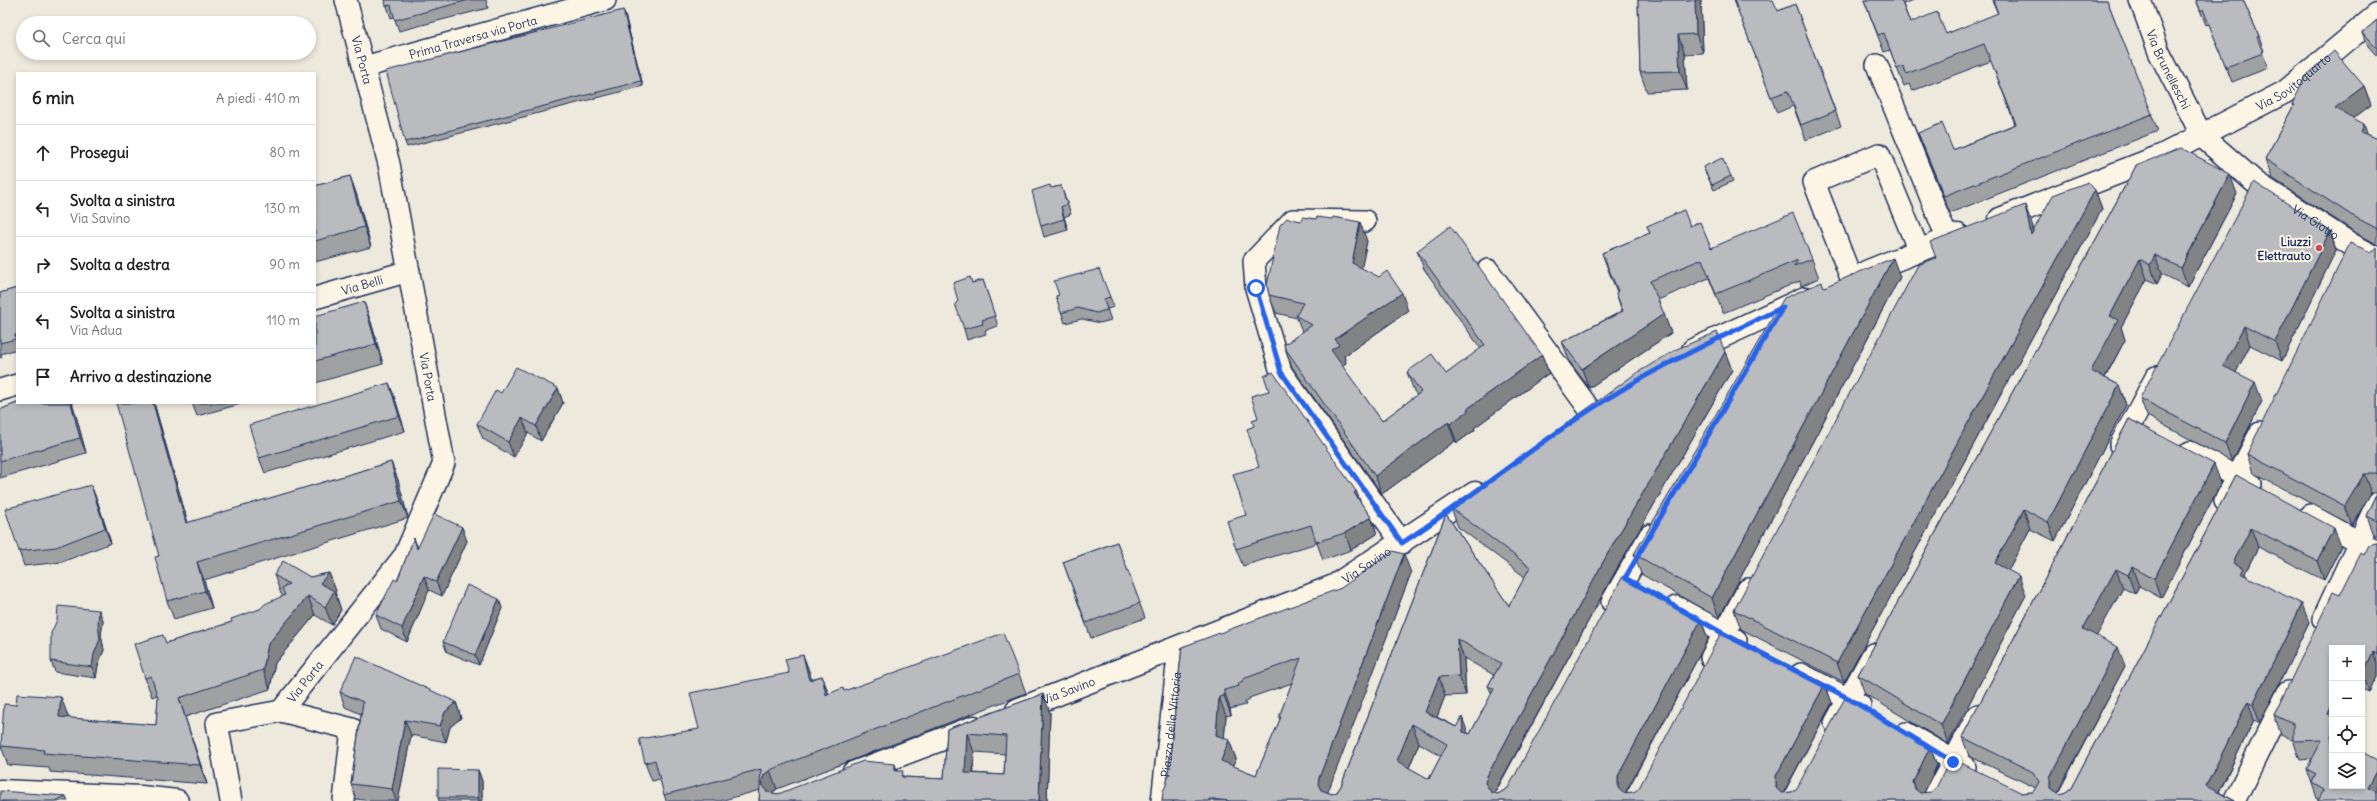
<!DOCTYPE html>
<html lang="it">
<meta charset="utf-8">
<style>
:root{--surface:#fff;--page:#f2f2f2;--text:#202124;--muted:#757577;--line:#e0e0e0}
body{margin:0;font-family:Delius,sans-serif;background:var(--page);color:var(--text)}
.controls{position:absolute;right:12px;bottom:12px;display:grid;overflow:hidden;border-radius:0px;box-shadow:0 2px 6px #0003}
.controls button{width:36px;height:36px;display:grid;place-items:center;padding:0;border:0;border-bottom:1px solid var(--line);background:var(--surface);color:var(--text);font:20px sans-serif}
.stop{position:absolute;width:12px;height:12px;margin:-9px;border:3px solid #2563eb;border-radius:50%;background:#fff}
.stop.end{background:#2563eb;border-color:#fff;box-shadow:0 1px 4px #0008}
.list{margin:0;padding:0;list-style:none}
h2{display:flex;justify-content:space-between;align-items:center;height:52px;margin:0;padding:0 16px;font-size:17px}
h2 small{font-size:13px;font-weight:400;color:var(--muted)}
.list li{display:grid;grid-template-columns:26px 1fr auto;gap:12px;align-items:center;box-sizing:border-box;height:56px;padding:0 16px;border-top:1px solid var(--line)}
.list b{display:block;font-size:15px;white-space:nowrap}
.list p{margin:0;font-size:13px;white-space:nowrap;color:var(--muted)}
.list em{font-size:13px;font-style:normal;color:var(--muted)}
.icon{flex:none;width:22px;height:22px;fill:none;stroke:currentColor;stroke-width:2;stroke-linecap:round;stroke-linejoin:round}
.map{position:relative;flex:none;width:2377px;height:801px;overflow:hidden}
.search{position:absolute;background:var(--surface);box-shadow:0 2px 6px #0003;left:16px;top:16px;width:300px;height:44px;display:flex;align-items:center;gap:10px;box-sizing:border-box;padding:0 14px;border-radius:22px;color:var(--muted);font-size:15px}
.panel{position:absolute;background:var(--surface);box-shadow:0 2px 6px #0003;left:16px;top:72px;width:300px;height:332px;border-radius:0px}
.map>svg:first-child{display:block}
</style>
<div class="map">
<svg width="2377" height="801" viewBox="0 0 2377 801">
<rect width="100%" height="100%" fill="#eee9dd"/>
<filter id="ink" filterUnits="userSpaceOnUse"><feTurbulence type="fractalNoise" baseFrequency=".025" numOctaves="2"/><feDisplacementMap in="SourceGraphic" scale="8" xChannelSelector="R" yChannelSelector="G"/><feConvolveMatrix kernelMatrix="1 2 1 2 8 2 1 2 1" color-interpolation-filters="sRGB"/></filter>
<g filter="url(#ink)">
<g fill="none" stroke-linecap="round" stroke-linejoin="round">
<!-- minor casing -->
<g stroke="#1b2f5e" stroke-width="24">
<g id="minor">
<path id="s1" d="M2140,0l19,52 43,84"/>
<path d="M1877,65l71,175"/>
<path id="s2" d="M364,67l241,-67"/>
<path d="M1365,221l-72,-1 -39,41 2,27 25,84 121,171"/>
<path d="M1488,270l102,140"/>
<path d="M1851,278l-37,-96 65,-28 40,97"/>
<path id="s3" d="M315,298l94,-27"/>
<path d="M0,390l17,-5"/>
<path d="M2120,445l36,-68"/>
<path d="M2190,452l61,32"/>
<path d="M2225,501l35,-68"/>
<path d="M2310,515l67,37"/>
<path d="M1612,602l38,-67"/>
<path d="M1676,607l60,33"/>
<path d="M2323,619l54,-116"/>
<path d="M1711,658l37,-69"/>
<path d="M1801,674l59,31"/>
<path id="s4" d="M281,711l124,-156 39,-92 -55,-299 -43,-164"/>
<path d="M1835,723l38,-69"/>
<path d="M1906,733l59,34"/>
<path d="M231,801l-14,-78 64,-12 71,18 -8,72"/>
<path id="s5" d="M1162,801l17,-153"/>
<path d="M1932,801l46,-86"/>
<path d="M2234,801l54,-109"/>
</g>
</g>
<!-- tertiary casing -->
<g stroke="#1b2f5e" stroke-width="25">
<g id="tertiary">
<path id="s6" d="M2202,136l54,47 96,62 25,13"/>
<path id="s7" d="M2000,219l161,-63 124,-64 92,-77"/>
<path d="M1866,272l92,-37"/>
<path d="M1693,350l112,-52"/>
<path id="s8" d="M1017,710l317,-124 141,-93"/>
<path d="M853,773l121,-46"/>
<path d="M0,791l141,6 36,4"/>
</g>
</g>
<!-- minor -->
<use href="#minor" stroke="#fcf5e5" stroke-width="21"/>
<!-- tertiary -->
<use href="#tertiary" stroke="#fcf5e5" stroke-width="22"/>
</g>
<!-- wall -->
<g fill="#a0a1a3" stroke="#1b2f5e" fill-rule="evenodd">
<path d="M385,0h101l2,8 -89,23 -5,-14 -3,1z"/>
<path d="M1638,0h63l2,53 -18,1 2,36 -40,2 -7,-20z"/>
<path d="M1734,0l44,11 17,-7 46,122 -35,14 -13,-34 -16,7z"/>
<path d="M1864,0h50l-11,4 7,19 36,11 52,-20 -6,-14h115l51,131 -208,82 -26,-63 -6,-17 35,17 62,-26 -24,-63 -79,30 -3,-7 -5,2 -14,-36 -6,2z"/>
<path d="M2196,0h47l16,36 5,15 -2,1 6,16 -36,14 -23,-58 -3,1z"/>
<path d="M623,10l2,5 18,71 -236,61 -2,-5z"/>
<path d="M2377,20v36l-9,-10 -5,-14z"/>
<path d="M2364,86l7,19 -18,13 14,17 10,4v105l-19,-10 -86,-56 -7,-19 28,-52 -1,-3z"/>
<path d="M2136,166l101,28 -49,93 -26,-13 -5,10 -10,-5 -26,48 4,13 -20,38 14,7 7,20 -71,136 -25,-12 -22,41 18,25 -78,149 -83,-50 -7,-19z"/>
<path d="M1703,167l28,9 2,5 -19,9z"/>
<path d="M350,176l7,20 14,51 -56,15v-76z"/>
<path d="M1061,186l10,28 -7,3 4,13 -24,7 -3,-11 10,-38z"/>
<path d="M2095,190l7,19 -258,473 -103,-53 -7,-19 298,-386 2,7z"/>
<path d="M1301,221l66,20 -6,27 47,43 -64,45 2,7 -4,3 40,55 35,-26 -3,-4 -7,-19 39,2 35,-25 -57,-80 -7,-18 125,104 7,18 -75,55 1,2 -18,13 -2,-2 -73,53 -90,-127 -8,-22 18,-13 -5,-14 -21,-5 -7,-18z"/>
<path d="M1647,226h43l21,22 101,11 7,19 -18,8 -1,-5 -77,32 -14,-35 -51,22 13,33 -82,55 -19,-26 -8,-20 60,-31 -6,-18 1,-1 -8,-20 -7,-19 48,-20z"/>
<path d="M2330,231l6,19 -54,111 -32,-16 -14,27 26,29 -30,61 -85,-46 -7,-18z"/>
<path d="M2377,248v245h-6l-19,32 -99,-52 -6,-19 124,-202z"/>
<path d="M970,277l2,6 11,-3 15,46 -13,4 1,4 -19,6 -3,-11 -6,-28z"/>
<path d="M1900,277l-181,341 -78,-44 -7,-20 190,-267z"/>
<path d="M17,288v61l-16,5 1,3 -2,1v-65z"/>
<path d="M1056,296l54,1 4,10 -7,2 4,11 -11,3 -18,-4 -17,4z"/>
<path d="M315,316l56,6 12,42 -68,19z"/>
<path d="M1725,352l7,18 -117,202 -120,221 3,1 10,-6 193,-168 7,19 -82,154 8,-1 191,-108 7,19 -48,90 8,-1 138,-45 7,18 -13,28h98l11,-1 3,-4 -67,-32 -7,-19 167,-318 92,64 -60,115 -22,-12 -4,8 -12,-6 -27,48 29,30 -67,127 2,1 6,-2 5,-4 165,-313 105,71 -17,34 -66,-33 -13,26 1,3 63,46 -49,101 -6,-3 -35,72 16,9h-1073l5,-18 15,-136 229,-74 -84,219 5,2 5,-2 4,-6 105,-272 63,92 16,-29 -67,-50 -7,-19zM1464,658l30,17 -6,11 4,8 -22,40 -33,-17 8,-21 21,-1zM1292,683l-13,34 1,3 -24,55 -23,-9 3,-7 -7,-19 -5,-1 2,-23 5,-1 -1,-6 16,-4 -1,-3 5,-3 -1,-1zM1419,743l22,13 -12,23 -20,-11z"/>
<path d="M389,383l6,16 10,32 -140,42 -6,-15z"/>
<path d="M558,388l5,15 -22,38 -13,-8 -14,24 -31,-18 -6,-15 24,-31z"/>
<path d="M17,403h55l3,9 11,41 -86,25v-68z"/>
<path d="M154,403l34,120 203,-61 7,18 10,38 -204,62 8,28 -38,11 -7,-18 -8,-45z"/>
<path d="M192,403h52l-47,13z"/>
<path d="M1259,467l97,24 5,12 10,14 6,17 -26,16 -28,10 -6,-17 -74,23 -7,-17z"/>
<path d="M2377,494v43l-3,-2 -7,-19z"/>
<path d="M97,500l14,43 -49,19 -38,4 -5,-15z"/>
<path d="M414,538l4,10 49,-7 -25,55 -13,-6 -22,52 -26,-13 -5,-14 21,-34z"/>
<path d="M1117,542l28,76 -54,20 -28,-76z"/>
<path d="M2376,543h1v134l-8,15 -7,-3v-41h-30v138l-14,15 -11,-32 5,-10 -12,1 -7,-20 -12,-6 -7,-19 66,-120 24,-40z"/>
<path d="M329,573l7,18 -1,1 6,18 -9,15 -17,-10 -40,48 -5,26 -85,28 22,67 -157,-12 -1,-4 -41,-3 -7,-19 67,-30v2l88,7 2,-27 -1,-3 -5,2 -7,-19 21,-35 66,-21 28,-13 24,-13 -3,-2 -7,-19 36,2z"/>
<path d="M502,608l-23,57 -32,-13 -4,-10z"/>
<path d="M99,610l4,11 -2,14 3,15 -6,15 -2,13 -41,-6 -4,-11z"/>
<path d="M803,655l7,19 1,5 11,-3 7,18 15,-3 175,-17 7,19 -249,96 -5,4 6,1 120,-23 7,6 39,2 3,-50 96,-35 7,19 -3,88h-288l1,-11 -40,11h-54l-6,-22 -8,2 -7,-18 144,-90zM974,752l31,2 -1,21 -31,-2z"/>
<path d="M340,692l116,10 5,16 -11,9 -4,15 -35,-7 -13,66h-26l-16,-2 -5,-15 10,-70 -16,-7z"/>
<path d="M478,770l4,11v20h-43l-1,-3z"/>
<path d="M66,796l2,5h-68z"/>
</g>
<!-- shaded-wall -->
<g fill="#828385" stroke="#1b2f5e">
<path d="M1695,0h6l2,53 -7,-19z"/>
<path d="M623,10l2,5 18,71 -2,-5z"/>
<path d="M1678,35l7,19 2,36 -7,-19z"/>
<path d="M2364,86l7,19 -29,22 -7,-19z"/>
<path d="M2364,124l6,19 -9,-11z"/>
<path d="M2230,174l7,20 -49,93 -7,-19z"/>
<path d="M350,176l7,20 14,51 -7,-20z"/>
<path d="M2095,190l7,19 -258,473 -7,-19z"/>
<path d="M2025,205l7,19 6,31 -7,-20z"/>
<path d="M1061,207l3,10 4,13 -4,-11z"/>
<path d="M1360,222l7,19 -8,40 -7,-18z"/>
<path d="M2330,231l6,19 -54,111 -7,-19z"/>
<path d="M2155,255l7,19 -5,10 -7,-19z"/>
<path d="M1893,258l7,19 -181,341 -7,-20z"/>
<path d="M2140,259l7,20 -26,48 4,13 -27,50 -7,-19 19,-55z"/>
<path d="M1402,293l6,18 -64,45 2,7 -8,6 -7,-19 4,-11z"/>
<path d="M364,302l7,20 12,42 -7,-20z"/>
<path d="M1664,314l7,19 -82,55 -7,-19z"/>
<path d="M2244,326l6,19 -20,39 -7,-18z"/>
<path d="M1725,352l7,18 -117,202 -122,223 -1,6 -7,-18 2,-7 121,-223z"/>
<path d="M1542,355l7,18 -75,55 1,2 -18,13 -7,-19 17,-15z"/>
<path d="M2255,382l7,19 -30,61 -7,-19z"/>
<path d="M389,383l6,16 10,32 -6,-15z"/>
<path d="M2119,385l7,20 -71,136 -7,-19z"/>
<path d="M558,388l5,15 -22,38 -5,-15z"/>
<path d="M71,403h1l3,9 11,41 -6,-15z"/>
<path d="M153,403h1l39,138 -7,-18z"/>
<path d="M522,418l6,15 -14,24 -6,-15z"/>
<path d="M1448,422l7,19 -73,53 -7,-18z"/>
<path d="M391,462l7,18 10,38 -7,-17z"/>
<path d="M2214,464l7,19 -60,115 -7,-19z"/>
<path d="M2364,474l7,19 -19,32 -7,-19z"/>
<path d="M91,485l6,15 14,43 -6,-15z"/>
<path d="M1356,491l7,18 -9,-16z"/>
<path d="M2024,509l6,20 -28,53 -7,-19z"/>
<path d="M1371,517l6,17 -26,16 -6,-17z"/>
<path d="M462,527l5,14 -25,55 -6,-14z"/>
<path d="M2251,528l7,19 -13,26 5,14 -17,-24z"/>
<path d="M2334,528l7,18 -17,34 -7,-19z"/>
<path d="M1404,554l7,19 -85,224 -1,4 -7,-17 1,-6z"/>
<path d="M197,562l7,18 8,28 -7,-17z"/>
<path d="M2132,567l7,19 -4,8 -7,-19z"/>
<path d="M2116,569l7,19 -33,60 -7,-19z"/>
<path d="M329,573l7,18 -1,1 6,18 -9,15 -7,-18 -5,-24z"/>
<path d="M424,576l5,14 -22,52 -5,-14z"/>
<path d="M2019,576l7,19 -78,149 -7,-19z"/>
<path d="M308,596l7,19 -40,48 -5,26 -7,-19 5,-26z"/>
<path d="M499,599l3,9 -23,57 -4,-10z"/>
<path d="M2302,604l7,18 -49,101 -7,-19z"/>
<path d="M99,610l4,11 -2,14 3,15 -6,15 -2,13 -4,-11z"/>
<path d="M1701,620l7,19 -84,156 -6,-7v-12z"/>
<path d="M1457,639l7,19 2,37 -7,-19z"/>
<path d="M2118,647l7,19 -69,129 -6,-7v-11z"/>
<path d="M2373,652l4,11v14l-8,15 -6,-18z"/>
<path d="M803,655l7,19 6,25 -7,-19z"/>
<path d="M822,676l7,19h-3z"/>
<path d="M1439,677l6,19 -13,34 -7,-18z"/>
<path d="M1825,684l7,19 -50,92 -6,-7v-12z"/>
<path d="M1224,690l6,19 1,6 -7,-19z"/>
<path d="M1043,694l7,19 -3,88h-8z"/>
<path d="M61,697l7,19 -2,20 -7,-19z"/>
<path d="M1219,697l7,19 -3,38 -7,-19z"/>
<path d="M179,698l6,19 22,67 -7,-19z"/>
<path d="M2248,701l6,19 -40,81 -8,-15z"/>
<path d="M456,702l5,16 -11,9 -4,15 -6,-16 5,-14z"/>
<path d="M2332,705v20l-4,-11z"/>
<path d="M1462,717l7,19 -6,-4z"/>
<path d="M405,720l6,15 -13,66h-2l-4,-12z"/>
<path d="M1412,724l7,19 -15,37 -7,-19z"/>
<path d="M967,733l7,19 -2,40 -7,-19z"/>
<path d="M1229,740l7,19 -8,21 -7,-19z"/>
<path d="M1930,747l7,18 -17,36 -7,-19z"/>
<path d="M895,764l7,19 -7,-12z"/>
<path d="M478,770l4,11v20h-3l-1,-3z"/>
<path d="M770,770l7,19 -6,4 -2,6 -6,-12 -1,-6 2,-6z"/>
<path d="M2377,771v30l-9,-13z"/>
</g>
<!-- building -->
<g fill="#babbbe" stroke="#1b2f5e" fill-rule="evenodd">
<path d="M385,0h84l-74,20 -4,-15 -5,1z"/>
<path d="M1638,0h57l1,34 -18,1 2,36 -40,1z"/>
<path d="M1734,0h39l5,11 17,-7 40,107 -34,14 -13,-34 -17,6z"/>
<path d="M1864,0h37l9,23 27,-11 9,22 52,-21 -5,-13h114l45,114 -208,82 -26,-63 24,-10 11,27 63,-26 -32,-80 -78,30 -3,-8 -6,3 -13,-36 -6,2z"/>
<path d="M2196,0h47l16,36 -2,1 6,16 -37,14 -23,-58 -2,2z"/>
<path d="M623,10l18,71 -236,61 -19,-71z"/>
<path d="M2377,20v28l-14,-16z"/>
<path d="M2334,51l30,35 -29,22 29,16 -3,8 16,7v91l-1,-2 -25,-13 -86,-56 29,-54 -2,-1 13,-27z"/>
<path d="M2181,148l49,26 -49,94 -26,-13 -5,10 -10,-6 -30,57 8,4 -27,51 28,14 -71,137 -24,-13 -29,54 24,13 -78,149 -83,-50 278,-509z"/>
<path d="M1722,158l9,18 -19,9 -9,-18z"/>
<path d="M350,176l14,51 -49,14v-55z"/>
<path d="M2088,182l7,8 -258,473 -103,-53 184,-345 18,-7 -6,-16 95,-37 6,30 22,-40z"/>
<path d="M2254,182l76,49 -55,111 -31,-16 -21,40 32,16 -30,61 -85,-45z"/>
<path d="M1050,185l1,3 10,-2 6,18 -6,3 3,12 -23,7 -9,-35z"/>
<path d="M1684,210l6,16 10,-4 11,26 82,-35 19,46 -18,7 4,-6 -82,34 -14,-35 -52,22 14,33 -82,55 -20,-27 61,-31 -7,-18 2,-2 -16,-38 48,-20 -3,-7z"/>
<path d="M1302,217l14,2 1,-2 15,2 1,-2 27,5 -8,41 27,14 8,-6 15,22 -67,46 4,6 -8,5 51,71 39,-29 -14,-20 25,-18 14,20 39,-29 -68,-94 33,-25 92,129 -75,54 1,2 -18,13 -2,-2 -73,54 -90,-128 -1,-3 28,-20 -16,-9 7,-13 -34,-8 -2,-10 13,-60 7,-7 14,3z"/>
<path d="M2350,243l21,9 6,-4v227l-1,-1h-12l-19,32 -98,-52z"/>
<path d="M1893,258l-181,340 -78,-44 150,-256 38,-16 2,5z"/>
<path d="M1099,269l11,28 -6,2 3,11 -11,3 -18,-5 -17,5 -5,-17 3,-1 -5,-14z"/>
<path d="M970,277l2,6 11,-3 12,36 -13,4 1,4 -19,5 -9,-25 3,-3 -5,-18z"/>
<path d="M17,288v46l-2,1 1,4 -16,4v-50z"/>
<path d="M364,302l12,42 -61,17v-45z"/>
<path d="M1717,332l8,20 -117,201 -121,223 -2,7 6,9 7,2 10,-6 115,-212 78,44 -83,156v12l5,5 11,-1 5,-4 83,-157 103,53 -49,92v12l5,5 11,-1 5,-4 49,-92 84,51 -17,35 2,7 5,4 11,-1 5,-4 15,-30 71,35 11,-1 6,-10 -6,-10 -71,-35 167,-318 85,45 -60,115 -22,-12 -4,8 -12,-6 -33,60 35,18 -68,130v11l10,6 6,-2 5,-4 165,-313 98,53 -17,33 -66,-33 -18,35 10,5 -3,5 62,31 -49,100 -5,-3 -42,85 29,15h-1004l-22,-2v2h-47l1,-10 4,-8 15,-136 159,-59 52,-37 11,3 -85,224 -1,6 3,6 11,4 5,-2 4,-6 105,-272 63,92 21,-39 -79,-59 184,-134 42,-25zM1457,639l44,24 -13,23 6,3 -24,45 -7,-2 -1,-15 -6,10 -31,-15 14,-35 20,-1zM1301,658l-22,59h2l-25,58 -35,-14 8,-21 -13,-5 3,-38 5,-1v-6l15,-4 -1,-3 5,-2v-2zM1412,724l35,20 -18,35 -32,-18z"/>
<path d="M516,367l42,21 -22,38 -14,-8 -14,24 -31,-18 19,-34 5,3z"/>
<path d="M1273,372l83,119 -2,2 17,24 -26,16 -29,9 -5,-17 -75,24 -9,-28 19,-6 -13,-41 26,-7 -12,-38 7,-3 -2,-6 6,-2 -7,-22 18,-5 -5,-15z"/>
<path d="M389,383l10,33 -140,42 -10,-33z"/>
<path d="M17,403h54l9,35 -80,23v-51l4,-2z"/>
<path d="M116,403h37l33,120 205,-61 10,39 -204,61 8,29 -38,10 -12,-44 4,-1z"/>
<path d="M91,485l14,43 -49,19 -37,4 -14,-42z"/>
<path d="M2377,494v27l-10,-5z"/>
<path d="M434,514l28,13 -26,55 -12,-6 -22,52 -26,-13 18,-36 3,2 17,-43 3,11z"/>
<path d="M1117,542l23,61 -54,20 -23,-61z"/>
<path d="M2376,543h1v111l-4,-2 -10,22 -1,-1v-25h-30v57l-4,9 4,2v70h30v-34l15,8v11l-9,17 9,4v9h-59l6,-11 -12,-7 4,-9 -9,-5 15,-29 -29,1v-17l-19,-9 59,-123 7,3 21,-42 3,2 5,-10z"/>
<path d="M283,561l27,16 19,-4 -9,10 14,8 -9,16 -17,-11 -40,48 -5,26 -84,28 21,67 -157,-12 1,-3 -43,-4 3,-42 12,1 1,-11 44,3 -2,20 97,8 2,-27 -7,-22 -6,2 -11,-34 29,-9 3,8 66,-21 -1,-3 29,-10 5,-5 20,-9 -3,-7 7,-4 -15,-9z"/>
<path d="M467,585l32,14 -24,56 -32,-13z"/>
<path d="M58,606l41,4 -1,14 2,15 -6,15 -2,13 -41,-6v-28l6,-13z"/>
<path d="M1003,633l16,41 -249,96 -6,5 -2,6 1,6 4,5 11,2 85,-33 32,3v7h8l-1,6 42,2 3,-50 96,-35 -4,107h-280l2,-32 -97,26 -9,-35 -10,3 -6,-24 60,-10 -9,-36 99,-20 -4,-14 18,-4 6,25 13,-4 4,19 17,-7 1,3zM967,733l39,3 -2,39 -39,-2z"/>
<path d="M356,656l100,46 -11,10 -5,14 -35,-6 -13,69 -41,-5 12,-82 -23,-10z"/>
<path d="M438,769l40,1v28h-40z"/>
<path d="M0,791l66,5 -11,5h-55z"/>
</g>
</g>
<g fill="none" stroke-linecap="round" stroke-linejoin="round" filter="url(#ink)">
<!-- route -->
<path stroke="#2563eb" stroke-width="5" d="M1256,288l25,84 121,171c64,-42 124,-91 188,-133 61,-41 127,-71 193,-103l-158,271 99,56 124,64 105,64"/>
</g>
<!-- markers -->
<circle fill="#d1495b" stroke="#fcf5e5" stroke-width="1.5" cx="2319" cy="248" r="4"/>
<g text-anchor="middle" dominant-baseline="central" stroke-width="4" stroke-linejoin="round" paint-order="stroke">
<!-- street labels -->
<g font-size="12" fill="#1b2f5e" stroke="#fcf5e5">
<text stroke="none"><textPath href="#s2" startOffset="113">Prima Traversa via Porta</textPath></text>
<text transform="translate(362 60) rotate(75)">Via Porta</text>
<text stroke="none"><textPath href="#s1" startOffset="75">Via Brunelleschi</textPath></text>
<text stroke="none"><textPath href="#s7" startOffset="325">Via Sovitoquarto</textPath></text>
<text stroke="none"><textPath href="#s6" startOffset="143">Via Giotto</textPath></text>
<text stroke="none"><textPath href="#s3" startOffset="49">Via Belli</textPath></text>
<text transform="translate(428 377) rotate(80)">Via Porta</text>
<text stroke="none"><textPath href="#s8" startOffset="379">Via Savino</textPath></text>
<text stroke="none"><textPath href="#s4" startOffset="38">Via Porta</textPath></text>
<text stroke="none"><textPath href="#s8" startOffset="55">Via Savino</textPath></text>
<text stroke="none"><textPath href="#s5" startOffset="77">Piazza della Vittoria</textPath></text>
</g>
<!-- poi labels -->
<g font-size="12" font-weight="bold" fill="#1b2f5e" stroke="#fcf5e5" text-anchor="end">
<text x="2311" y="241">Liuzzi<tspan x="2311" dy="14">Elettrauto</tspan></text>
</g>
</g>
</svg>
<div class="controls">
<button>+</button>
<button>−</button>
<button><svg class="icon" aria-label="locate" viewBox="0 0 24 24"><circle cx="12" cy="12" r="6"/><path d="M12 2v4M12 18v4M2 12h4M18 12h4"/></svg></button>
<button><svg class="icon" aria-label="layers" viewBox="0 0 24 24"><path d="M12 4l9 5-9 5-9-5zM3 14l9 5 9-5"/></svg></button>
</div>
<div class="stop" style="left:1256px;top:288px"></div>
<div class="stop end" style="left:1953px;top:762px"></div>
<div class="search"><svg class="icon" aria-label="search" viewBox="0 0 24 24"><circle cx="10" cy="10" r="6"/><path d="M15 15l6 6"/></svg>Cerca qui</div>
<section class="panel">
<h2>6 min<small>A piedi · 410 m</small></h2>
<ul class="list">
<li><svg class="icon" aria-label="ahead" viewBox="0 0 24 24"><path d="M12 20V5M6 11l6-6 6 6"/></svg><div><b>Prosegui</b></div><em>80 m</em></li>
<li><svg class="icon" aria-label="left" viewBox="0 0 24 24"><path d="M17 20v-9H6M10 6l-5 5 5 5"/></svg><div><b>Svolta a sinistra</b><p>Via Savino</p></div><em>130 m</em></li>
<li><svg class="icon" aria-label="right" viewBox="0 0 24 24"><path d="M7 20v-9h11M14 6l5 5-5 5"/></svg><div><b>Svolta a destra</b></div><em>90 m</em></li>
<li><svg class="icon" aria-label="left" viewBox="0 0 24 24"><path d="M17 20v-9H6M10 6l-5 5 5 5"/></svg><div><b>Svolta a sinistra</b><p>Via Adua</p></div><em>110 m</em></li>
<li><svg class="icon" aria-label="arrive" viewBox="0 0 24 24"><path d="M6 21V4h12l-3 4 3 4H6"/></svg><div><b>Arrivo a destinazione</b></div></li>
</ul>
</section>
</div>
